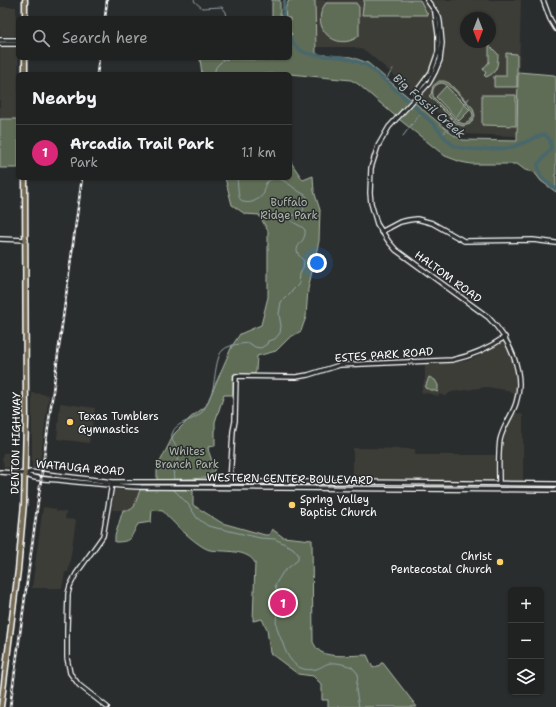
<!DOCTYPE html>
<meta charset="utf-8">
<style>
:root{--surface:#202222;--page:#2d2f2f;--text:#f1f3f6;--muted:#a2a4a5;--line:#3d3f40;--accent:#db2777}
body{margin:0;font-family:"Shantell Sans",sans-serif;background:var(--page);color:var(--text)}
.controls{position:absolute;right:12px;bottom:12px;display:grid;overflow:hidden;border-radius:6px;box-shadow:0 1px 3px #0004}
.controls button{width:36px;height:36px;display:grid;place-items:center;padding:0;border:0;border-bottom:1px solid var(--line);background:var(--surface);color:var(--text);font:20px sans-serif}
.compass{position:absolute;left:460px;top:12px;width:36px;height:36px;border-radius:50%;background:var(--surface);box-shadow:0 1px 3px #0004;rotate:180deg}
.you{position:absolute;left:317px;top:263px;width:14px;height:14px;margin:-10px;border:3px solid #fff;border-radius:50%;background:#1a73e8;box-shadow:0 0 0 6px #1a73e833}
.badge{display:grid;place-items:center;width:26px;height:26px;border-radius:50%;background:var(--accent);color:#fff;font-size:13px;font-weight:700}
.pin{position:absolute;translate:-50% -50%;border:2px solid #fff;box-shadow:0 1px 4px #0006}
.list{margin:0;padding:0;list-style:none}
h2{display:flex;justify-content:space-between;align-items:center;height:52px;margin:0;padding:0 16px;font-size:17px}
h2 small{font-size:13px;font-weight:400;color:var(--muted)}
.list li{display:grid;grid-template-columns:26px 1fr auto;gap:12px;align-items:center;box-sizing:border-box;height:56px;padding:0 16px;border-top:1px solid var(--line)}
.list b{display:block;font-size:15px;white-space:nowrap}
.list p{margin:0;font-size:13px;white-space:nowrap;color:var(--muted)}
.list em{font-size:13px;font-style:normal;color:var(--muted)}
.icon{flex:none;width:22px;height:22px;fill:none;stroke:currentColor;stroke-width:2;stroke-linecap:round;stroke-linejoin:round}
.map{position:relative;flex:none;width:556px;height:707px;overflow:hidden}
.search{position:absolute;background:var(--surface);box-shadow:0 1px 3px #0004;left:16px;top:16px;width:276px;height:44px;display:flex;align-items:center;gap:10px;box-sizing:border-box;padding:0 14px;border-radius:6px;color:var(--muted);font-size:15px}
.panel{position:absolute;background:var(--surface);box-shadow:0 1px 3px #0004;left:16px;top:72px;width:276px;height:108px;border-radius:6px}
.map>svg:first-child{display:block}
</style>
<div class="map">
<svg width="556" height="707" viewBox="0 0 556 707">
<rect width="100%" height="100%" fill="#2a2d2e"/>
<filter id="ink" filterUnits="userSpaceOnUse"><feTurbulence type="fractalNoise" baseFrequency=".025" numOctaves="2"/><feDisplacementMap in="SourceGraphic" scale="8" xChannelSelector="R" yChannelSelector="G"/><feConvolveMatrix kernelMatrix="1 2 1 2 8 2 1 2 1" color-interpolation-filters="sRGB"/></filter>
<g filter="url(#ink)">
<!-- built -->
<g fill="#3d3d39" fill-rule="evenodd">
<path d="M315,0h206l-4,136 -53,-2 -10,-7 -88,-76 -12,-4h-39zM466,18h24v24h-24z"/>
<rect x="0" y="7" width="16" height="29"/>
<rect x="0" y="47" width="18" height="72"/>
<path d="M502,342h3l5,11 4,15 2,10v17l-10,-5 -20,-3 -35,5 -6,4 -6,-2v2l-18,-4 4,-13v-15l42,-3 14,-6z"/>
<path d="M32,393l17,2 -10,75 -7,-1z"/>
<path d="M60,403l35,5 -6,35 -32,-4z"/>
<path d="M516,413l7,2v66h-20l-1,-1v-34l6,-20z"/>
<path d="M353,448l62,1v6h80l1,22 -3,4 -140,-2z"/>
<path d="M3,453h16v15l-15,-1 -1,-7h-1z"/>
<path d="M115,490h25l-6,17 -4,3h-18l2,-19z"/>
<path d="M43,507l13,2v2l10,1 -1,7 11,1 -7,47 -1,5h-3l-3,16h-30z"/>
</g>
<!-- green -->
<g fill="#5e6d56" stroke="#aeb6aa" fill-rule="evenodd">
<path d="M272,0h8v14l2,4h-10z"/>
<path d="M289,0h26l1,54 35,3 17,6 84,71 11,6 54,1 1,-69 36,3 2,1v116l-15,-11 -7,-9 -9,-2 -8,-6h-46l-10,-2 -16,-6 -45,-36 -42,-36 -7,-4 -61,-6h-88l-2,-15 72,1v-2h18v-25l2,2 -2,-5v-12h-4l-1,-9z"/>
<path d="M364,0h56l8,15h-66z"/>
<path d="M326,3h30l3,4v29c-23,18 -51,-10 -33,-33z"/>
<path d="M489,45l9,9c0,12 -1,19 -12,23l-2,-2 2,-2 -3,-4 6,-7z"/>
<path d="M506,53l11,1v33h-23v-11h12z"/>
<path d="M439,81h5l5,2 24,25 2,8 -5,8 -7,2 -6,-2 -28,-28 2,-2 2,-8zM441,83c9,0 32,24 32,33l-4,6 -5,2 -6,-2 -24,-24c-3,-7 -1,-13 7,-15z"/>
<path d="M446,86l24,24 -11,11 -23,-24z"/>
<path d="M482,95h34v31l-34,-1z"/>
<rect x="0" y="119" width="18" height="49"/>
<path d="M290,157l2,7 11,16 10,-4 1,15 6,19 -1,31 -11,48 -2,28 -5,14 -12,7 -13,13 -19,5 -1,15 -2,4h-21v20h-9l-9,27v24l-7,1c0,6 4,10 4,17l2,1 1,4 -7,9 -51,2v-9l3,-9 14,-28 16,-16 16,-12 26,-60 8,-12 21,-9 7,-28v-66l-9,-16 -14,-1 -13,-9 -7,-27h65z"/>
<path d="M429,377l6,3 3,5v7l-13,-4z"/>
<path d="M178,489l15,1v15l29,18 43,12h4l3,-6 11,8 29,3 1,102c2,4 4,7 8,10 10,6 34,3 46,3l6,13 7,-3 1,-2h2l34,44h-89v-7h-6v-15l-9,-9 -15,-2 -28,-21 -3,-24 -5,-10 -9,2 2,-58c-7,-14 -31,-11 -45,-13 -11,-2 -40,-30 -47,-39l-11,-1 -1,12 -13,2c-8,14 -6,18 -23,18v-6l8,-26h7l4,-3 6,-17z"/>
</g>
<g fill="none" stroke-linecap="round" stroke-linejoin="round">
<!-- stream -->
<g stroke="#92a4a7" stroke-width="1">
<path d="M194,0l1,2 7,6 20,-1 4,5 1,6"/>
<path d="M214,74l2,-7 8,-8 8,-1"/>
<path d="M385,81l8,-12"/>
<path d="M414,122l7,-9"/>
<path d="M453,122l16,-24"/>
<path d="M442,135l10,-11"/>
<path d="M403,136l9,-12"/>
<path d="M174,481l-1,-14 4,-5 2,-11c-3,-6 -9,-11 -7,-17 4,-14 23,-12 31,-23 4,-6 8,-16 10,-23 2,-8 3,-33 10,-38 7,-6 18,-6 26,-7l6,4 6,1 6,-4 1,-3 7,-2 5,-6 1,-7 -2,-12 2,-12 18,-18 1,-10 3,-6 1,-7c-17,-16 3,-16 1,-31l-3,-3 -11,-6 -1,-3 4,-3 9,-3c0,-5 5,-10 4,-15 -2,-3 -4,-3 -7,-5 -9,-5 -21,-20 -33,-10 -3,2 -2,7 -3,11 -4,7 -18,14 -24,6 -2,-3 -2,-16 -3,-21"/>
<path d="M174,484v6l14,14 9,14 11,8 52,12 15,1 18,9 5,6v6l-15,12 -8,13 5,17v4l-3,7"/>
<path d="M277,614c-3,11 2,20 6,30 5,16 15,29 33,25 5,-1 10,-6 15,-6 6,-1 15,2 21,4l6,7 -2,16 3,17"/>
</g>
<!-- river -->
<g stroke="#4a676d" stroke-width="3.5">
<path d="M283,18l1,-15 1,-3"/>
<path d="M290,38c11,22 30,16 50,19 10,1 19,5 28,9 22,19 45,38 66,59 8,7 11,16 21,21 11,5 41,3 52,2 14,-2 25,-10 37,-14l6,6 1,9 -13,15c1,15 7,17 18,25"/>
</g>
<!-- secondary casing -->
<g stroke="#fff" stroke-width="6">
<g id="secondary">
<path d="M427,0l12,17 1,5 2,21 -2,17 -5,12 -6,11 -40,44 -11,19 -7,22 -1,25 1,10 6,21 12,18 7,8 92,67c21,21 38,56 28,86 -4,13 -13,23 -16,37 -2,14 -1,29 -1,43"/>
<path d="M543,0l7,19 6,10"/>
<path d="M0,40h18"/>
<path d="M0,44h18"/>
<path d="M416,95l1,-4 14,-19 7,-20v-18l-3,-21"/>
<path d="M381,232l19,-10 9,-2 8,-1 15,4 32,18 69,-1 23,3"/>
<path d="M0,239l26,1"/>
<path d="M0,472l25,2 5,-2 83,10h241l202,2"/>
<path d="M25,474c9,6 24,5 34,6 27,3 54,6 82,7l415,3"/>
<path d="M230,482l3,-51 2,-10 1,-45 60,1 12,-2 32,-10 112,-5c19,-4 37,-12 53,-23"/>
<path d="M107,707l-28,-22 -9,-12 -3,-15v-29l1,-35 2,-8 6,-12 27,-38 9,-52"/>
</g>
</g>
<!-- primary casing -->
<g stroke="#fff" stroke-width="7">
<g id="primary">
<path d="M25,18v-18"/>
<path d="M25,74v-16"/>
<path d="M1,707l17,-137 6,-67 2,-82 -1,-243"/>
</g>
</g>
<!-- secondary -->
<use href="#secondary" stroke="#2a2d2e" stroke-width="3.5"/>
<!-- primary -->
<use href="#primary" stroke="#746b52" stroke-width="4"/>
<!-- rail casing -->
<g stroke="#fff" stroke-width="2.5">
<g id="rail">
<path d="M105,18l2,-18"/>
<path d="M97,74l2,-16"/>
<path d="M10,707l72,-529"/>
</g>
</g>
<!-- rail -->
<use href="#rail" stroke="#2a2d2e" stroke-width="1" stroke-dasharray="3" stroke-linecap="butt"/>
</g>
</g>
<!-- markers -->
<g fill="#ffd166" stroke="#2a2d2e" stroke-width="1.5">
<circle cx="70" cy="422" r="4"/>
<circle cx="292" cy="505" r="4"/>
<circle cx="500" cy="562" r="4"/>
</g>
<g text-anchor="middle" dominant-baseline="central" stroke-width="3" stroke-linejoin="round" paint-order="stroke">
<!-- park labels -->
<g font-size="11" fill="#aeb6aa" stroke="#2a2d2e">
<text x="289" y="202">Buffalo<tspan x="289" dy="13">Ridge Park</tspan></text>
<text x="187" y="451">Whites<tspan x="187" dy="13">Branch Park</tspan></text>
</g>
<!-- street labels -->
<g font-size="11" fill="#fff" stroke="#2a2d2e">
<text transform="translate(448 277) rotate(36)">HALTOM ROAD</text>
<text transform="translate(384 355) rotate(-4)">ESTES PARK ROAD</text>
<text transform="translate(16 443) rotate(-89)">DENTON HIGHWAY</text>
<text transform="translate(80 468) rotate(5)">WATAUGA ROAD</text>
<text transform="translate(290 479) rotate(1)">WESTERN CENTER BOULEVARD</text>
</g>
<!-- poi labels -->
<g font-size="11" fill="#fff" stroke="#2a2d2e" text-anchor="start">
<text x="78" y="416">Texas Tumblers<tspan x="78" dy="13">Gymnastics</tspan></text>
<text x="300" y="499">Spring Valley<tspan x="300" dy="13">Baptist Church</tspan></text>
<text x="492" y="556" text-anchor="end">Christ<tspan x="492" dy="13">Pentecostal Church</tspan></text>
</g>
<!-- water labels -->
<g font-size="12" font-style="italic" fill="#aebbbd" stroke="#2a2d2e">
<text transform="translate(429 106) rotate(41)">Big Fossil Creek</text>
</g>
</g>
</svg>
<div class="controls">
<button>+</button>
<button>−</button>
<button><svg class="icon" aria-label="layers" viewBox="0 0 24 24"><path d="M12 4l9 5-9 5-9-5zM3 14l9 5 9-5"/></svg></button>
</div>
<svg class="compass" viewBox="-18 -18 36 36"><path d="M0-13l5 13h-10z" fill="#e53935"/><path d="M0 13l5-13h-10z" fill="#a2a4a5"/></svg>
<div class="you"></div>
<div class="pin badge" style="left:283px;top:603px">1</div>
<div class="search"><svg class="icon" aria-label="search" viewBox="0 0 24 24"><circle cx="10" cy="10" r="6"/><path d="M15 15l6 6"/></svg>Search here</div>
<section class="panel">
<h2>Nearby<small></small></h2>
<ul class="list">
<li><span class="badge">1</span><div><b>Arcadia Trail Park</b><p>Park</p></div><em>1.1 km</em></li>
</ul>
</section>
</div>
